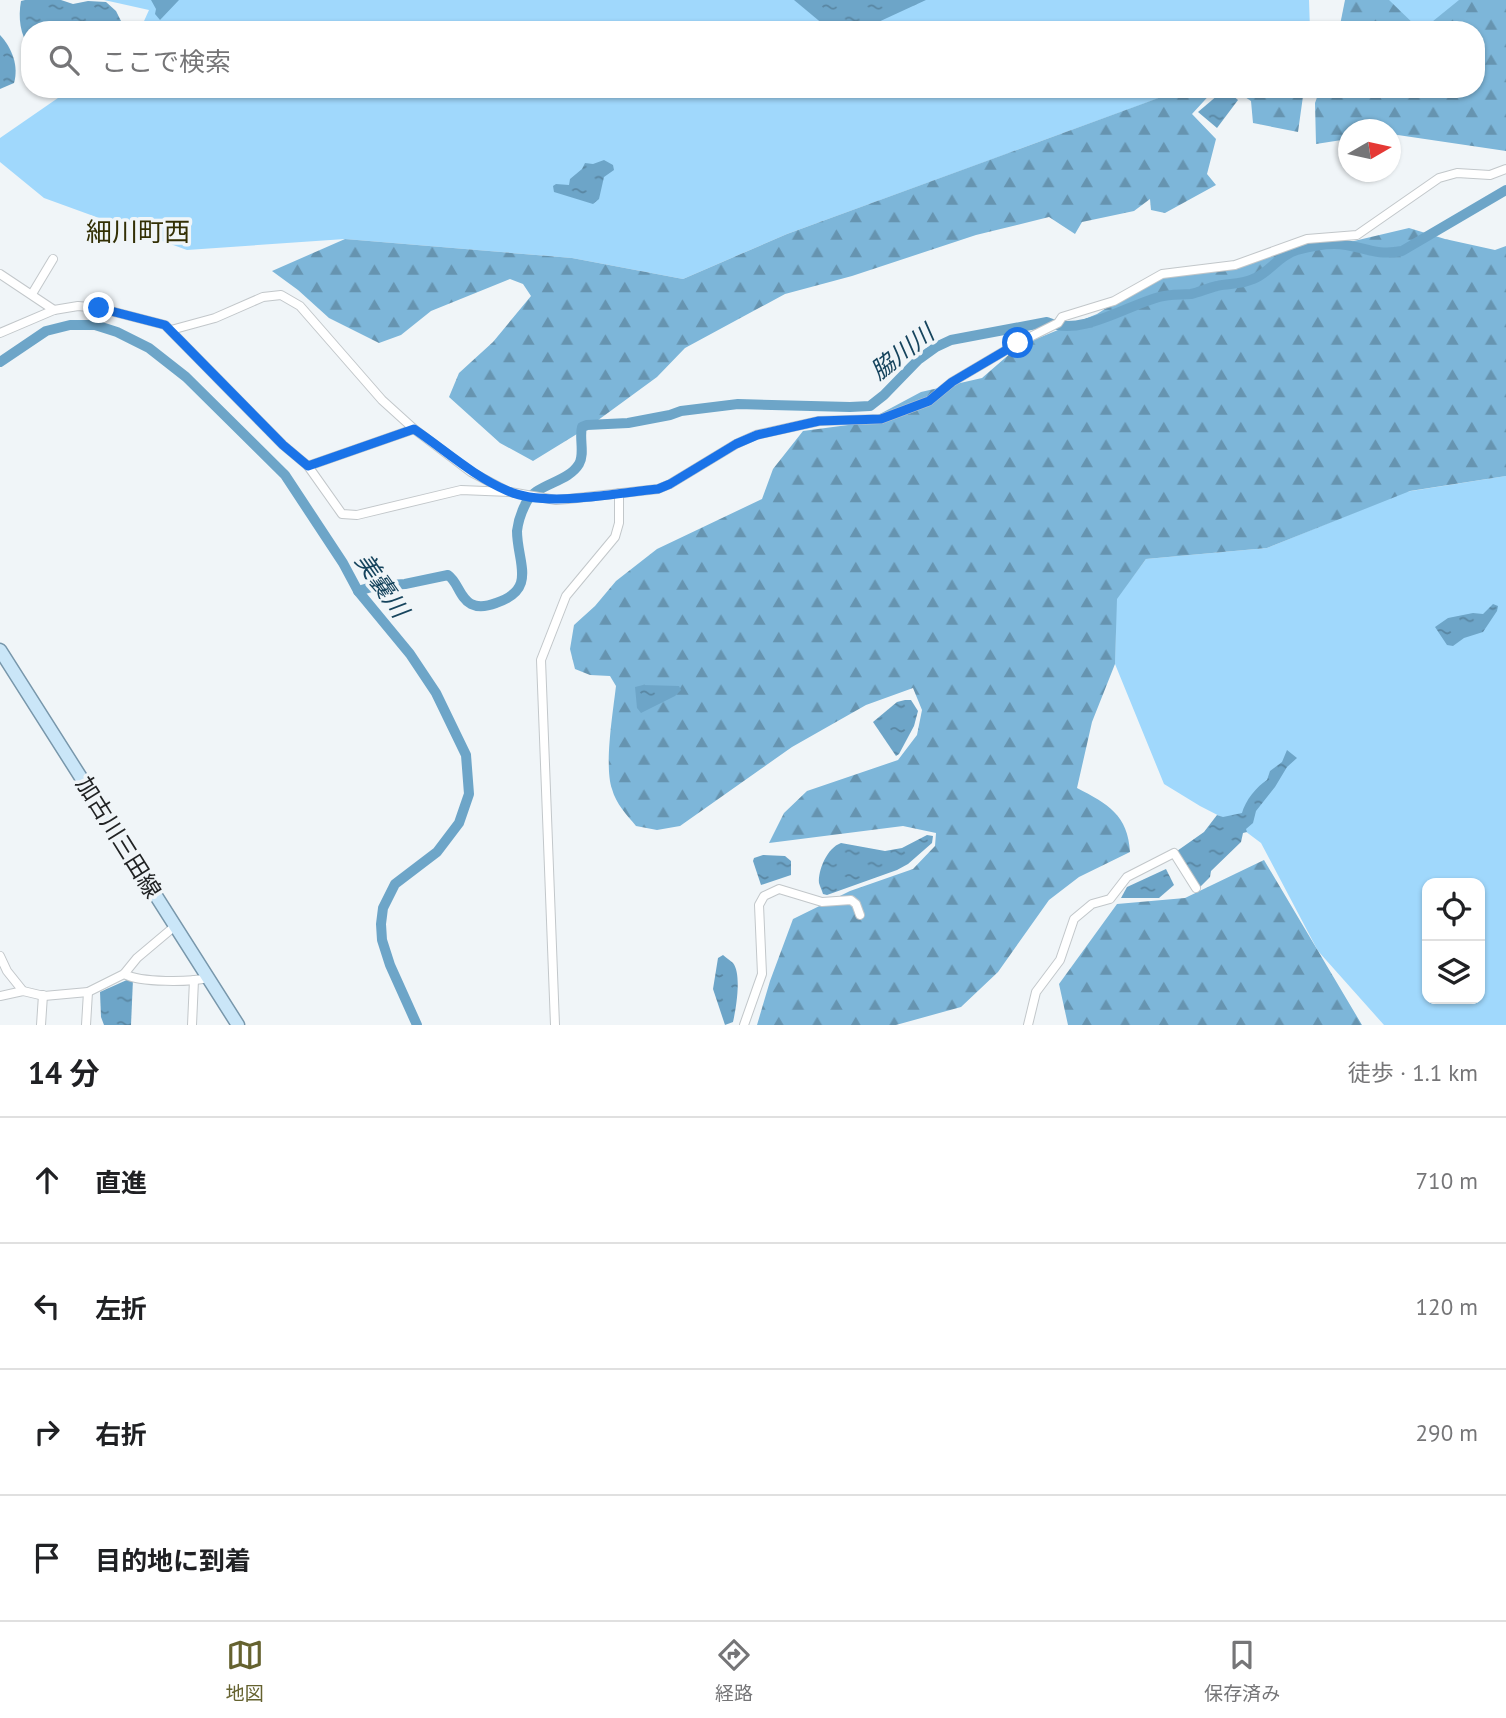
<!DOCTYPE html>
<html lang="ja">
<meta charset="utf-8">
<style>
:root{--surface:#fff;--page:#f2f2f2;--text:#202124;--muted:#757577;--line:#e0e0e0;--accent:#65622f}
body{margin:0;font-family:"PT Sans","Noto Sans JP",sans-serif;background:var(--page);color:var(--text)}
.controls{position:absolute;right:21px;bottom:21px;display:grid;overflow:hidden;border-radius:14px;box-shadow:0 2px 5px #0004}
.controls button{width:63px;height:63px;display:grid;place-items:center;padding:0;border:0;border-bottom:2px solid var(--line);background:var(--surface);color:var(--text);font:35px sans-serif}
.compass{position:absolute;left:1338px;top:119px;width:63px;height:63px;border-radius:50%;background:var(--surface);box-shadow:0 2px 5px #0004;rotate:81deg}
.stop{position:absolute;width:21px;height:21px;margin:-16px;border:5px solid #1a73e8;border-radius:50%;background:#fff}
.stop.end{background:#1a73e8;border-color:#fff;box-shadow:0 2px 7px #0008}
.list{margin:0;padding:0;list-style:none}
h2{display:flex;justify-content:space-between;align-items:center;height:91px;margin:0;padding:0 28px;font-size:30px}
h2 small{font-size:23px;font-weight:400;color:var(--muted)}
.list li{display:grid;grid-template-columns:46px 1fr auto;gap:21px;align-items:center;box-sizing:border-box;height:126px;padding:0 28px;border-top:2px solid var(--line)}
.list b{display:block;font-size:26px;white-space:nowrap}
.list em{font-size:23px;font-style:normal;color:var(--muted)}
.icon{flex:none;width:38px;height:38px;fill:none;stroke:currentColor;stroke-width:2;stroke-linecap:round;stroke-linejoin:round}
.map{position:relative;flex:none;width:1506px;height:1025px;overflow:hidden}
.search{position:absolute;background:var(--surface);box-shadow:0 2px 5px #0004;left:21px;right:21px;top:21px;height:77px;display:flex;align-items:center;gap:18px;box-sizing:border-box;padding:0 24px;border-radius:28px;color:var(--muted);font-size:26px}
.sheet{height:595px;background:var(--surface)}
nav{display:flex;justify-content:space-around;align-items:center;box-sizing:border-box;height:98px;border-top:2px solid var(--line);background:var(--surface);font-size:19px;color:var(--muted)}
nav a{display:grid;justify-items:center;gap:4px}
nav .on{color:var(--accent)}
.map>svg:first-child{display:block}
</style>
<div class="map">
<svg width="1506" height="1025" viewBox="0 0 1506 1025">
<defs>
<pattern id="forest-firs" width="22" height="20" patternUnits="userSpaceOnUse" patternTransform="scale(1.75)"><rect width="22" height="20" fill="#7db6d9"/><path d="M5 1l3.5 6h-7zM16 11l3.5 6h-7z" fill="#6694b0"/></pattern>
<pattern id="water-ripples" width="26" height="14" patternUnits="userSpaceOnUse" patternTransform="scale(1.75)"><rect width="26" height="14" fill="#6da5c8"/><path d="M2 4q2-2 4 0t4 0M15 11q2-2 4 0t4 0" fill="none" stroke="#5986a2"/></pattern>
</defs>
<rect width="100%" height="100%" fill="#f0f5f8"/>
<!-- grass -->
<g fill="#a0d8fc" fill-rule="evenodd">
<path d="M104,0h1205l1,30h-1170l9,-20z"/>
<path d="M1384,0h122l-78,30h-9z"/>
<path d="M71,89h1113l-397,145 -104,45 -111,-21 -227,-19 -158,11 -143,-52 -44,-36v-24z"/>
<path d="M1506,476v549h-122l-66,-74 -57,-108 -24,-18 -37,-19 -36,-22 -49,-120 1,-65 30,-40 121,-11 138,-56zM1427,883h53v116h-53z"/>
</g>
<!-- forest -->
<g fill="url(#forest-firs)">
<path d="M1345,0h44l31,30h-81z"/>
<path d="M1459,0h47v151l-115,-17 -1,-4h-42v9l-32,5 -1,-41 5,-14h156v-59h-54z"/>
<path d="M1183,89h32l-23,25 24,25 -9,35 9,11 -51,28 -14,-3 -1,-11 -16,12 -52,11 -7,12 -26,-17 -73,18 -124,41 -67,18 -100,54 -28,29 -67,49 -57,35 -33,-18 -51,-46 10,-24 34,-31 38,-46 -8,-12 -13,-5 -79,32 -30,24 -22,8 -50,-25 -31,-28 -26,-19 73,-32 227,19 111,21 104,-45z"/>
<path d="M1233,89h71l-6,43 -45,-9 -2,-22z"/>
<path d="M1409,228l36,11 50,11 11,-4v230l-96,15 -143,57 -121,11 -29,40 -2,65 -23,58 -15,66c31,16 51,27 53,64l-51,25 -30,23 -51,72 -37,35 -65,18h-139l13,-44 23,-62 57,-28 63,-22 22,-23 1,-13 -33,-7 -134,17 15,-30 23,-22 91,-31 19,-25 5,-25 -9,-22 -47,17 -74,42 -112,79 -23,4 -21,-4c-9,-11 -20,-22 -24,-37 -8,-23 1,-77 4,-103l-6,-10 -20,-1 -15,-6 -5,-20 4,-24 21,-19 21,-25 41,-32 105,-50 11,-30 30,-38 60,-8 58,-31 61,-14 37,-32 78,-32 42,-27 60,-21 138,-21z"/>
<path d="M1264,860l98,165h-294l-9,-41 58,-80 68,-6z"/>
</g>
<!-- water -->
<g fill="url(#water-ripples)">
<path d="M25,0h36l12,4 15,-3 18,1 10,9 6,12v6l-92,1v19c-10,-15 -12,-31 -9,-48z"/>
<path d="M151,0h28l-19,20 -5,-6 1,-5z"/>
<path d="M794,0h132l-65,30h-31z"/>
<path d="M0,35c12,13 19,31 14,48l-14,6z"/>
<path d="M1225,89l13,11 -21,28 -19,-16z"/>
<path d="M604,160l9,5 1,5 -10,7 -5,22 -6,5 -39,-12 -1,-6 3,-2 13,1 1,-6 12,-10 3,-6 8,1z"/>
<path d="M1493,604l5,2 -1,5 -14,21 -19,6 -11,8 -6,-1 -12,-18 13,-9 25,-5 10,1z"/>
<path d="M643,685l36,1 2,4 -6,6 -34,17 -4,-5 -2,-21z"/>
<path d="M905,700h6l7,11 -4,15 -15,28 -3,2 -23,-34 24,-20z"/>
<path d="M1287,750l10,8 -10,9 -12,20 -19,24 -3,12 -7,6 1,3 -4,1 -2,9 -30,29 -1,6 -11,11 -22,-37 27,-19 13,-17 6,2 19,-4c3,-12 15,-27 25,-33l3,-9 12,-9z"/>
<path d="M927,835l6,1 -1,7 -24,21 -11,6 -70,25 -4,-1c-1,-4 -3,-7 -4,-11 -1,-13 8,-35 22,-40l44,8 17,-3z"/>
<path d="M763,855l22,1 6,5v14l-30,10 -8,-24 1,-3z"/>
<path d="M1166,869l8,16 -15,13h-38l6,-11z"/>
<path d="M723,955c3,3 7,5 10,8 9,11 3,46 0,59l-8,3 -12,-36 5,-31z"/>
<path d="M129,979h4l-2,46h-27l-3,-8 -1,-25z"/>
</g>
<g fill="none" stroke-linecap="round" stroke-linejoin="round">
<!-- river -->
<g stroke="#6da5c8" stroke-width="10">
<path d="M0,362l46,-31 24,-6h25l22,7 32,16 37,29 99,98 58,88 15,28 52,63 26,39 30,62 3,39 -10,29 -22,29 -42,32 -12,24 -2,16 1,16 8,25 27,60"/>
<path d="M358,591l17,-5 30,-2 43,-9c10,7 11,22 23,29 8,4 17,2 25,-1 42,-14 21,-41 21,-72 1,-9 4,-18 8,-26 9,-22 42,-21 54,-41 6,-10 0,-26 3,-37l5,-2 41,-2 42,-8 11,-4 57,-7 112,3 20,-1 14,-11 34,-35 18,-13 15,-7 96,-18c33,15 79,-16 112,-25 11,-3 21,-2 32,-3 9,-2 17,-6 26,-8 12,-3 23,-1 36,-7 16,-6 26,-24 44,-29 11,-3 26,-6 37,-6 26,0 39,13 68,7l104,-61"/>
</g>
<!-- minor casing -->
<g stroke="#c2c7ca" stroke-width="10">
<g id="minor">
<path d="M0,274l54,36"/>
<path d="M32,294l21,-35"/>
<path d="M171,330l44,-12 48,-21 18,-2 19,11 82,94 32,29 57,43 38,20"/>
<path d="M0,333l54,-23 24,-4 21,2 66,17 118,120 25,21 34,48 15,1 104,-25 49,2 46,8 12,-1 90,-10 12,-5 66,-40 20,-9 63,-14 62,-2 48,-18 23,-19 66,-39 40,-20 4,-6 52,-16 48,-27 73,-9 72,-26 50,-4 82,-57 18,-5 33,2 16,-6"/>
<path d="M308,466l106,-37"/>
<path d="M0,956l7,15 16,20"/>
<path d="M124,974c17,9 66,8 84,4"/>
<path d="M0,996l23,-5 21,5 44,-4 36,-18 13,-16 38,-32"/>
<path d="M41,1025l2,-30"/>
<path d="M86,1025l2,-33"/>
<path d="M192,1025l2,-45"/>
<path d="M555,1025l-14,-365 25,-64 49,-59 4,-14v-30"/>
<path d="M744,1025l18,-51 -3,-69 5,-9 15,-7 43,13 29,-2 5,4 4,11"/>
<path d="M1028,1025l8,-33 24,-32 14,-41 18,-15 18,-5 17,-22 47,-24 22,35"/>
</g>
</g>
<!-- primary casing -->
<g stroke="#7897ab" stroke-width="15">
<path id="primary" d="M0,650l238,375"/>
</g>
<!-- minor -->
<use href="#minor" stroke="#fff" stroke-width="8"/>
<!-- primary -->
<use href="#primary" stroke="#cae6f8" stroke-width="12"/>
</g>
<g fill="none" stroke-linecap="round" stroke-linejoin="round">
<!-- route -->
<path stroke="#1a73e8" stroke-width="9" d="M99,308l66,17 118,120 25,21 106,-37c31,21 59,47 94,62 38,17 108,2 150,-2l12,-5 66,-40 21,-9 62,-14 62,-2 48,-18 23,-19 66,-39"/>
</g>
<g text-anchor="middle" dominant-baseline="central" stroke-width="7" stroke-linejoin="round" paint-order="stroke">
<!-- street labels -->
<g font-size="23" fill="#212324" stroke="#f0f5f8">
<text transform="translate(119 837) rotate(58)">加古川三田線</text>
</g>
<!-- water labels -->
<g font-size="24" font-style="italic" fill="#16445d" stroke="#f0f5f8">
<text transform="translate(902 352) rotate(-38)">脇川川</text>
<text transform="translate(382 585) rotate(55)">美嚢川</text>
</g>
<!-- quarter labels -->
<g font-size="26" fill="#333005" stroke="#f0f5f8">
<text x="138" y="231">細川町西</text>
</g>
</g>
</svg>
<div class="controls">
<button><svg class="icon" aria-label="locate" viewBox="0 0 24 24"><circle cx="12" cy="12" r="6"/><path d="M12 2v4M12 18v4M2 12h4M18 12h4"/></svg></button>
<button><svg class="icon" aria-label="layers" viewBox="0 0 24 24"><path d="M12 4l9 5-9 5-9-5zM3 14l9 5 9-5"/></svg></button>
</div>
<svg class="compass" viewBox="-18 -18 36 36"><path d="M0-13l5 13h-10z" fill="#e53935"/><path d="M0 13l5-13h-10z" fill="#757577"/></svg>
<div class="stop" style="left:1018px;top:343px"></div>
<div class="stop end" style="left:99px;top:308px"></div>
<div class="search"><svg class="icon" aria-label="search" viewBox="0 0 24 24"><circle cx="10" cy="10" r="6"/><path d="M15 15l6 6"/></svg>ここで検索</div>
</div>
<section class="sheet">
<h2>14 分<small>徒歩 · 1.1 km</small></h2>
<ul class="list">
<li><svg class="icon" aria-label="ahead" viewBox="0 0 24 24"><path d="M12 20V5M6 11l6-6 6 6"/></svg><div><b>直進</b></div><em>710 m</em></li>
<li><svg class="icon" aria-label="left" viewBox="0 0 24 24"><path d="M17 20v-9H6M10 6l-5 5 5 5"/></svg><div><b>左折</b></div><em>120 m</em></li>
<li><svg class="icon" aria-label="right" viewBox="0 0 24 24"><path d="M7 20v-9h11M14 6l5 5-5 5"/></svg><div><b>右折</b></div><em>290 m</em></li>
<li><svg class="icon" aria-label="arrive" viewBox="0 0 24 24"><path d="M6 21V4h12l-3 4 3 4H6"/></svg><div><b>目的地に到着</b></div></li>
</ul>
</section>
<nav>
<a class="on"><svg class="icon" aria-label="map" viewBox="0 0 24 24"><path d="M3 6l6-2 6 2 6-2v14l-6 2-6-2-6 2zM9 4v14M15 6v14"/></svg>地図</a>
<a><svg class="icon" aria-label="directions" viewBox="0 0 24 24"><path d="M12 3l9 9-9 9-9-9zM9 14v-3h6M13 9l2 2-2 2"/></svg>経路</a>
<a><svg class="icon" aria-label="saved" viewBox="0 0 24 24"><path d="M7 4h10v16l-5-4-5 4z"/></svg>保存済み</a>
</nav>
